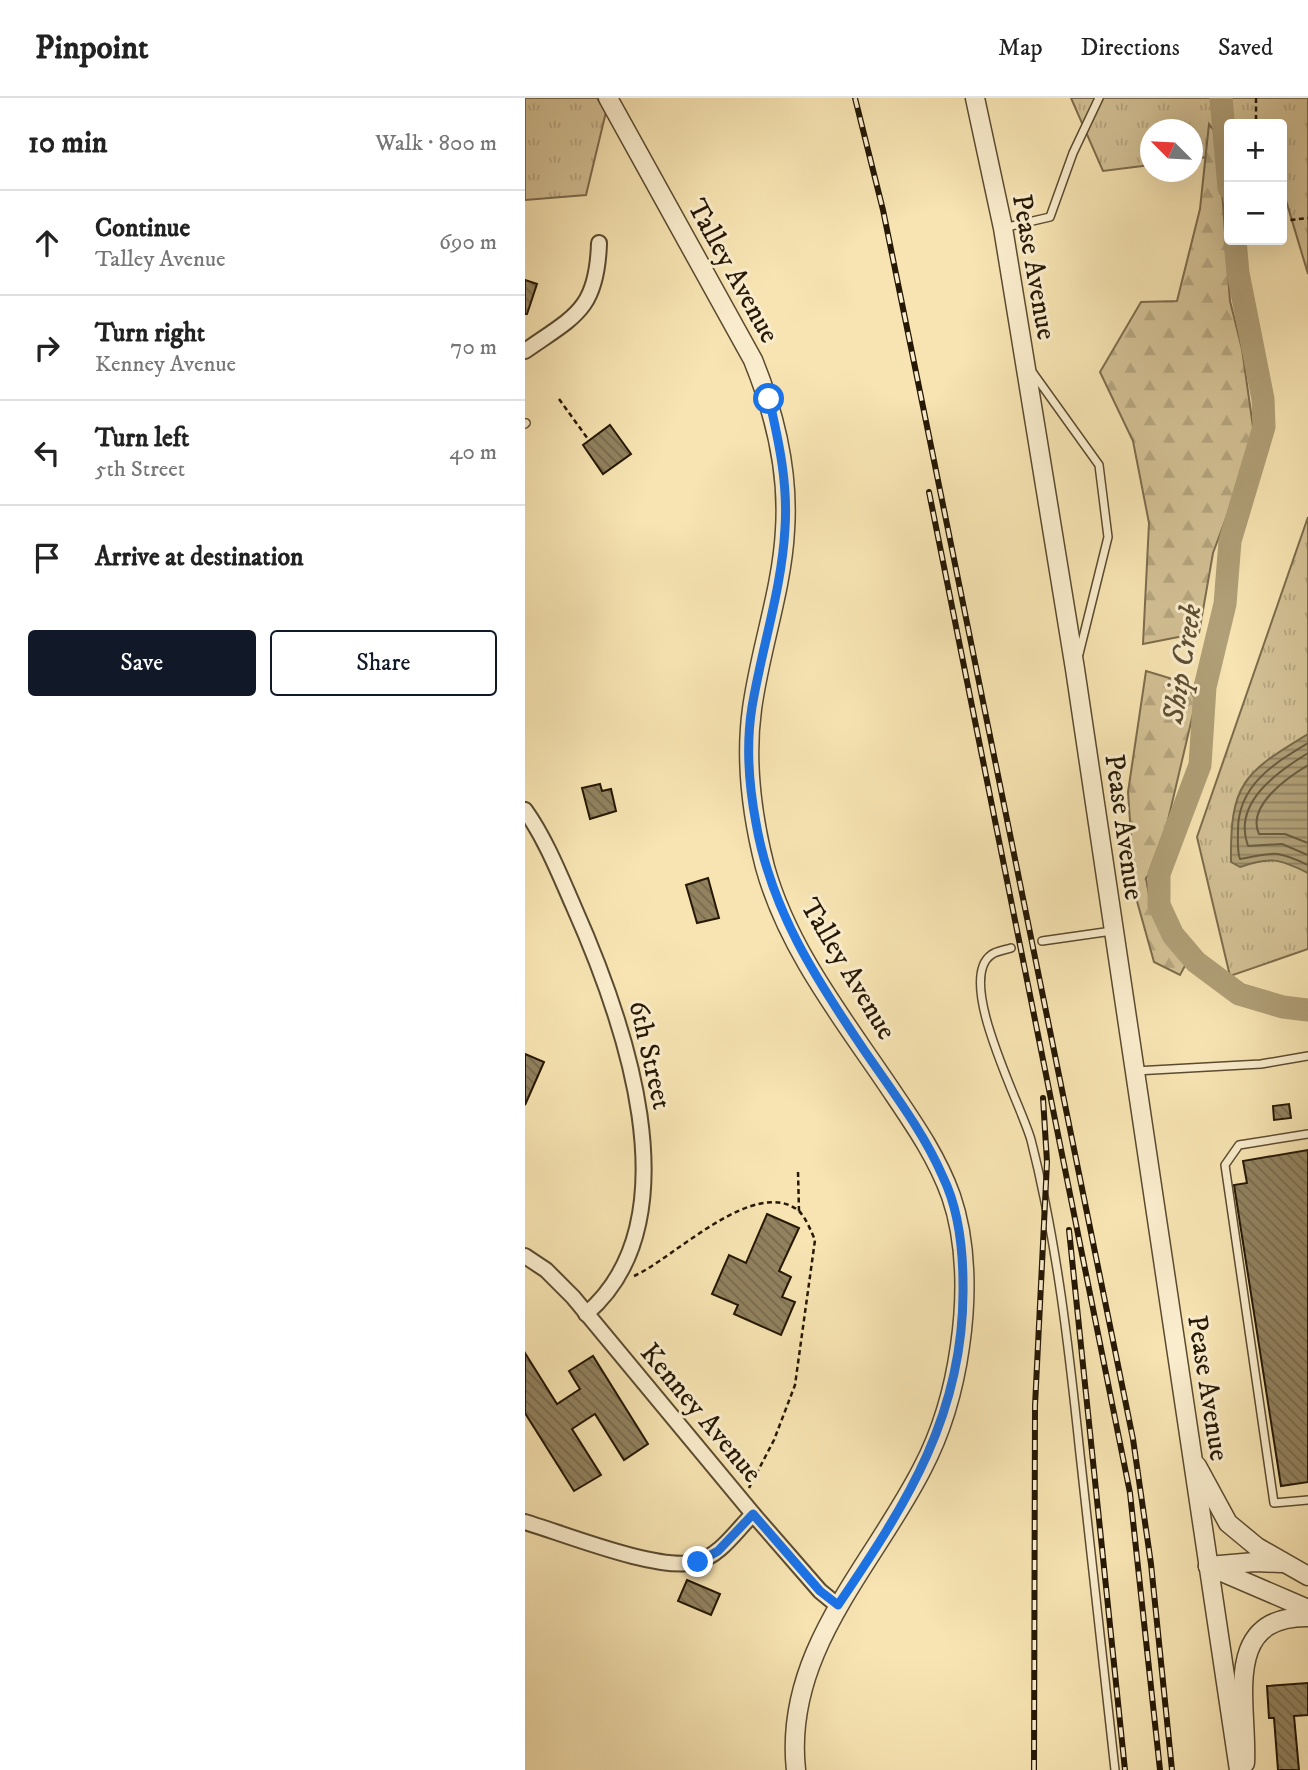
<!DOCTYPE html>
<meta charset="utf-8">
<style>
:root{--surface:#fff;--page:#f2f2f2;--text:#222;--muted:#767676;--line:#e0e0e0;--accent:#111827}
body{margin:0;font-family:"IM FELL DW Pica",serif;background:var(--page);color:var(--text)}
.controls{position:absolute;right:21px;top:21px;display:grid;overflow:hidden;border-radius:7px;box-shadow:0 7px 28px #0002}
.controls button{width:63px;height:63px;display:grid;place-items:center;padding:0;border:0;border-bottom:2px solid var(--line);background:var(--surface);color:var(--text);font:35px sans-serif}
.compass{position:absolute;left:615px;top:21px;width:63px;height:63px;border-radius:50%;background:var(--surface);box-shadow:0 7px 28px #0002;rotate:294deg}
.stop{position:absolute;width:21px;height:21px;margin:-16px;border:5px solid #1a73e8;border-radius:50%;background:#fff}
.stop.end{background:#1a73e8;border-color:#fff;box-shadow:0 2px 7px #0008}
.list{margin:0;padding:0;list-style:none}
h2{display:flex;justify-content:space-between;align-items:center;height:91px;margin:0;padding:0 28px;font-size:30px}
h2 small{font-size:23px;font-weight:400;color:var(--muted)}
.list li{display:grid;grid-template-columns:46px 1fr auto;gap:21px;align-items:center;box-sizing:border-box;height:105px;padding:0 28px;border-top:2px solid var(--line)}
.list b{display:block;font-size:26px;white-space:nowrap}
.list p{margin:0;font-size:23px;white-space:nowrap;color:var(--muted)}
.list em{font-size:23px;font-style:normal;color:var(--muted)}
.actions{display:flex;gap:14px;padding:21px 28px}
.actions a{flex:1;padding:16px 0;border:2px solid var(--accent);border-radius:7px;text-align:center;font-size:24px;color:var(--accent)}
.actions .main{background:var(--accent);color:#fff}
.icon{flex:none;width:38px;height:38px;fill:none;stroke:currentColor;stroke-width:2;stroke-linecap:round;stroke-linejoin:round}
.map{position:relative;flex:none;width:783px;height:1672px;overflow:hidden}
header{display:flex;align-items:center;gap:42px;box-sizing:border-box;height:98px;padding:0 35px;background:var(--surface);border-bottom:2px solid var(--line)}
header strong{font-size:33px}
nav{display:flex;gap:38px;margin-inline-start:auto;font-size:24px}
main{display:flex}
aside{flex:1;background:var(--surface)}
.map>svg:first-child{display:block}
</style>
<header>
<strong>Pinpoint</strong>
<nav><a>Map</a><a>Directions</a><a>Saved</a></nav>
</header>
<main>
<aside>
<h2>10 min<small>Walk · 800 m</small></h2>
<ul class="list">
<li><svg class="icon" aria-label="ahead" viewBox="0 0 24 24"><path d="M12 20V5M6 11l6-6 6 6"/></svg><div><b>Continue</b><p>Talley Avenue</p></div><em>690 m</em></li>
<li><svg class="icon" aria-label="right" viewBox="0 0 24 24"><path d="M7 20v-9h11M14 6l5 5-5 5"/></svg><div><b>Turn right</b><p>Kenney Avenue</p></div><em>70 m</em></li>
<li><svg class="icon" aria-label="left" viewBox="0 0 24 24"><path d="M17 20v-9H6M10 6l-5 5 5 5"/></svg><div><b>Turn left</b><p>5th Street</p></div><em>40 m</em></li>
<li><svg class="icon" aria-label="arrive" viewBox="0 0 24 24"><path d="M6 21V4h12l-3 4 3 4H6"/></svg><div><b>Arrive at destination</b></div></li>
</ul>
<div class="actions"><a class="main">Save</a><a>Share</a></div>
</aside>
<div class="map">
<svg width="783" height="1672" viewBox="0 0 783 1672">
<defs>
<pattern id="grass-tufts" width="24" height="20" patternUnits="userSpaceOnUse" patternTransform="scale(1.75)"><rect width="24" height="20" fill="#d3c195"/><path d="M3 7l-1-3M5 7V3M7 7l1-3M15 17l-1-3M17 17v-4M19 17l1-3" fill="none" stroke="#b5a57f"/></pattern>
<pattern id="forest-firs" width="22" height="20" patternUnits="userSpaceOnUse" patternTransform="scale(1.75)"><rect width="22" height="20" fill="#d3c195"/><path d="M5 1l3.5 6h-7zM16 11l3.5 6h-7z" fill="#b5a57f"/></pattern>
<pattern id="water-rules" width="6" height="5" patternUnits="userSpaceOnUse" patternTransform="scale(1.75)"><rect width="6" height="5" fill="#b09f77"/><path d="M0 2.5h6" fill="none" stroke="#8f8160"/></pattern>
<pattern id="building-back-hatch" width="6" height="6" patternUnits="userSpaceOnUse" patternTransform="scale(1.75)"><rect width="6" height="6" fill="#92825f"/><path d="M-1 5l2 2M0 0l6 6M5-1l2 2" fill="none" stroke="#77694c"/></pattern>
</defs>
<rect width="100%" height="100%" fill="#f7e4b2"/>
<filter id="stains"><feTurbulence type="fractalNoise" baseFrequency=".00286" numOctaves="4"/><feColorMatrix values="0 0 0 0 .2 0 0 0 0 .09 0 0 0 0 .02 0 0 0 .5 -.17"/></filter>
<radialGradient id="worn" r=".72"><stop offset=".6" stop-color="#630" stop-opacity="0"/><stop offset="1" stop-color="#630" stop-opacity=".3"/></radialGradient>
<!-- grass -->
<g fill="url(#grass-tufts)" stroke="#7c6c4d" stroke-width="2">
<path d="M0,0h72l9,14 -20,83 -61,5z"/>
<path d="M546,0h237v176l-26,-87v-63h-53v30l-36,5v-29h-42l-1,35 -47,6z"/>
<path d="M783,419v432l-78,27 -33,-139z"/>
</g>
<!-- forest -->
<g fill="url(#forest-firs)" stroke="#7c6c4d" stroke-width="2">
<path d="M684,26l9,12 12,165 12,48 13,92 -42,112 -14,80 -56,11 6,-121 -16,-82 -33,-69 41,-70 36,-1 23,-92z"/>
<path d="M621,573l40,12 10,18 -39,166 -11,11c6,40 13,56 40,86l-6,11 -26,-13 -19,-68 -7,-102z"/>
</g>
<!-- water -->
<path fill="url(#water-rules)" stroke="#786949" stroke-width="2" d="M783,636v139c-28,-14 -38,-17 -68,-6l-9,-5c-1,-78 12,-89 77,-128z"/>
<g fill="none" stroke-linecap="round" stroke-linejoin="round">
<!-- shore -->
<g stroke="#6a5c3e" stroke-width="2">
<path d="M783,645c-35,21 -71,43 -70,89 0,9 -1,19 2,27 34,-6 34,-10 68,6"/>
<path d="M783,655c-31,19 -76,50 -60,93l34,-2 26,11"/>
<path d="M783,667c-20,12 -62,41 -49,69h26l23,9"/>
</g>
<!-- river -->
<g stroke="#b09f77" stroke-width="23">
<path d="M696,0l8,90"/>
<path d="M710,142l3,33 25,126 1,28 -34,114 -5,63 -20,83 -5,78 -41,109v31l14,30 23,27 43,32 44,13 25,3"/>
</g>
</g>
<!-- building -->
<g fill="url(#building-back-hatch)" stroke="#251805" stroke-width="2">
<path d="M0,182l12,4 -10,30h-2z"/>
<path d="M85,327l21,29 -28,20 -20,-29z"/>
<path d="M75,686l2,7 9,-2 5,22 -26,8 -8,-31z"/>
<path d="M183,780l11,40 -22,5 -11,-38z"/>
<path d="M0,956l19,8 -19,43z"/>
<path d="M764,1006l2,14 -17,2 -1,-14z"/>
<path d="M783,1052v332l-27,4 -47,-301 13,-2 -4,-22z"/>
<path d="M242,1116l32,14 -20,43 12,6 -9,20 13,5 -14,33 -47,-21 4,-9 -26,-11 17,-39 17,8z"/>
<path d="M0,1255l32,51 23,-15 -11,-18 24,-15 55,88 -24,16 -29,-46 -23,15 29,46 -27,16 -49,-78z"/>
<path d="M162,1482l33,14 -9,21 -33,-14z"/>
<path d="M783,1585v32l-14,1 5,54h-21l-4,-52h-5l-2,-32z"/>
</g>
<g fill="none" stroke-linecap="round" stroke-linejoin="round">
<!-- service casing -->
<g stroke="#5a4b30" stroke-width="10">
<g id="service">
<path d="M478,130l47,-11 23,-64 26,-55"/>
<path d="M508,275l66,92 9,72 -29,117"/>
<path d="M0,326l1,-1"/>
<path d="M517,843l70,-10"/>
<path d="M486,850c-6,2 -15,3 -20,7 -36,26 31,151 40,185 26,102 38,209 49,314 12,105 23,211 35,316"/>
<path d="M610,973l126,-7 47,-8"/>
<path d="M783,1036l-69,11 -14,20 49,338 34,-3"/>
</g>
</g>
<!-- minor casing -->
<g stroke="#5a4b30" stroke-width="18">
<g id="minor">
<path d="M0,253c50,-35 72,-41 74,-108"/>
<path d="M0,712c20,28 34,63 48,95 49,110 124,314 13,409"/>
<path d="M0,1158l21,14 27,27 180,217 67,77 17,14"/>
<path d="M0,1424c40,12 134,50 171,40 24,-6 40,-31 57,-48"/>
</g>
</g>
<!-- tertiary casing -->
<g stroke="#5a4b30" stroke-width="21">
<g id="tertiary">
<path d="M83,0l145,262c22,54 36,111 32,170 -3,60 -25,119 -33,179 -7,51 0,107 13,158 23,83 79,153 126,223 23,34 46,67 60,106 16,46 16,102 9,150 -6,43 -18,85 -38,123 -50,98 -139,183 -126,301"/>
<path d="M450,0l28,130 72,441 164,1101"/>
<path d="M672,1368l31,57 29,24 51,29"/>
<path d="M683,1468l100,43"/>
<path d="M683,1468l47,-4 26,1"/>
<path d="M720,1665c3,-59 -25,-147 63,-146"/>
</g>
</g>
<!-- path -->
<g stroke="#251805" stroke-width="2.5" stroke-dasharray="5 3.5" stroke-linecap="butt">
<path d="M731,0v26"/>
<path d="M757,123l26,-3"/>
<path d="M34,301l29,40"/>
<path d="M273,1074l1,39"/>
<path d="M109,1178c39,-17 121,-101 165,-65 7,7 12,20 16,29l-20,145 -21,55 -25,48"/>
</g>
<!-- service -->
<use href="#service" stroke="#faedcd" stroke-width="7"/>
<!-- minor -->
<use href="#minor" stroke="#faedcd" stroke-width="14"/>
<!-- tertiary -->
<use href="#tertiary" stroke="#faedcd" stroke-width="18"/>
<!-- rail casing -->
<g stroke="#251805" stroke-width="6">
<g id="rail">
<path d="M330,0l28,112 250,1229 18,125 21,206"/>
<path d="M404,394l201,1001 30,277"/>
<path d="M544,1132l56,540"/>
<path d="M509,1672l1,-364 12,-244 -4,-64"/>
</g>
</g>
<!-- rail -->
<use href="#rail" stroke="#faedcd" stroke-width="3.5" stroke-dasharray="10" stroke-linecap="butt"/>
</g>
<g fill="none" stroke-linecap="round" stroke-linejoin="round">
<!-- route -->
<path stroke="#1a73e8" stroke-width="9" d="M173,1464l20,-11 35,-37 67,77 18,14c69,-102 127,-192 125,-320 0,-37 -4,-75 -20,-108 -20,-46 -51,-86 -79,-127 -48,-71 -93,-140 -108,-227 -7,-37 -10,-79 -4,-116 10,-60 30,-119 33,-179 3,-44 -6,-86 -16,-129"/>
</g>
<g text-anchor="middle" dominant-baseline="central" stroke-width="6" stroke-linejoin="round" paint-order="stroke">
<!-- street labels -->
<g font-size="28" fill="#251805" stroke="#faedcd">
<text transform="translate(509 169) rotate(80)">Pease Avenue</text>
<text transform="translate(208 173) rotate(61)">Talley Avenue</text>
<text transform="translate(599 729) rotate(82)">Pease Avenue</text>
<text transform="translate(323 871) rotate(59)">Talley Avenue</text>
<text transform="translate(125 957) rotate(77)">6th Street</text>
<text transform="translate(683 1290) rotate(81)">Pease Avenue</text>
<text transform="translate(176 1315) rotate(50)">Kenney Avenue</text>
</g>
<!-- water labels -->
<g font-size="30" font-style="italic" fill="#5d4e33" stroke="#faedcd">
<text transform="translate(658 566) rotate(-81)">Ship Creek</text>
</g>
</g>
<rect width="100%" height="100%" filter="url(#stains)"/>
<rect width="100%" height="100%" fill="url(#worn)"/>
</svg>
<div class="controls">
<button>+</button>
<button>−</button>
</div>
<svg class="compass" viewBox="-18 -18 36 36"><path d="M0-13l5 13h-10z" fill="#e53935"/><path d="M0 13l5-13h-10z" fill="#767676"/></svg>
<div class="stop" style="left:244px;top:301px"></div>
<div class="stop end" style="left:173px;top:1464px"></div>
</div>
</main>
